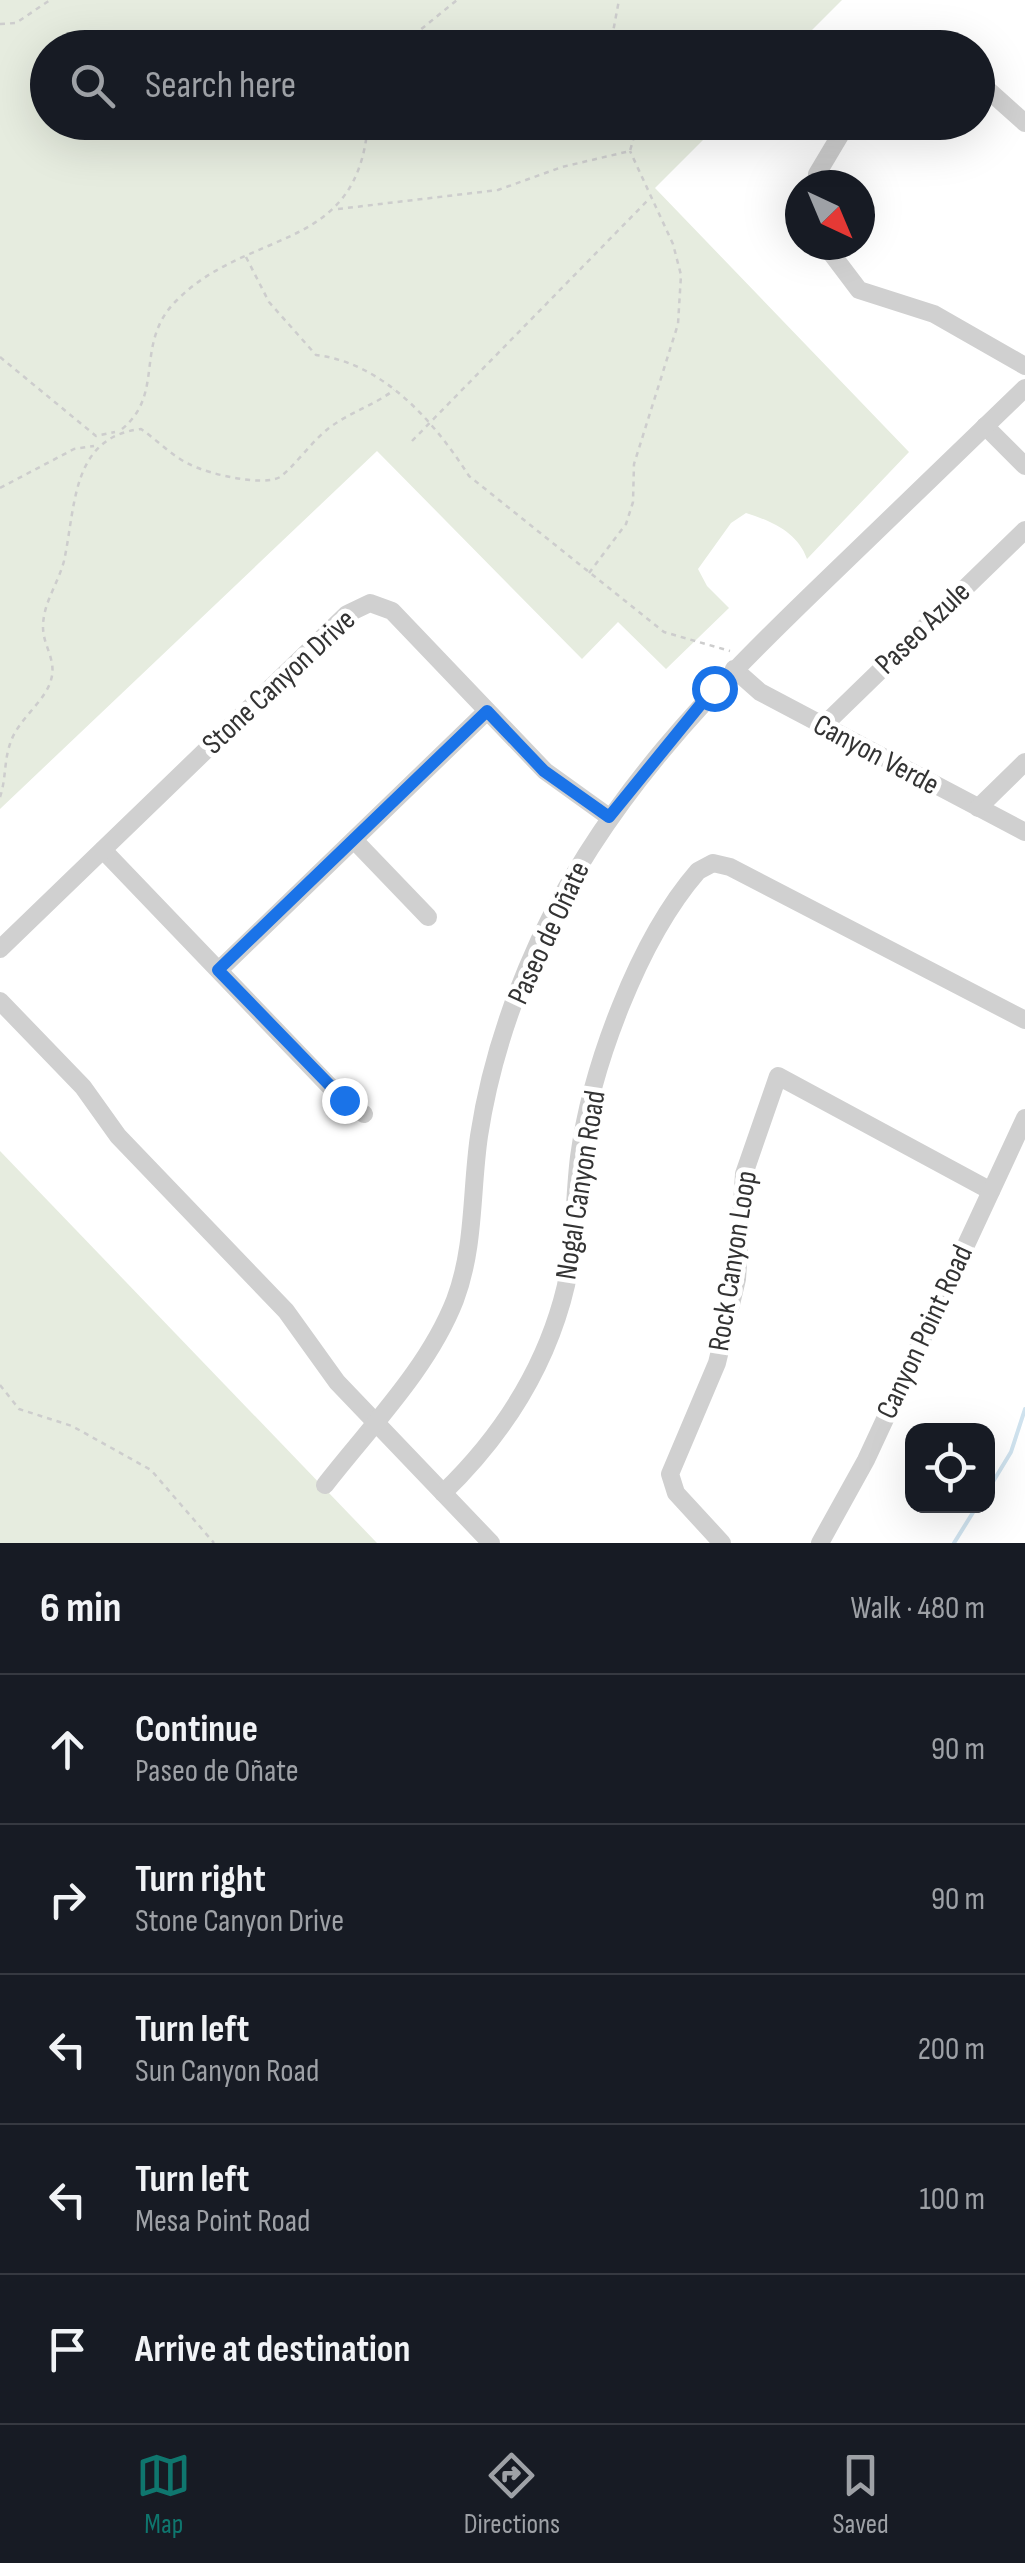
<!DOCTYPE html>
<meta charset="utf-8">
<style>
:root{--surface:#171b24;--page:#242831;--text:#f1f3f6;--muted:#9ea1a6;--line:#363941;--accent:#0f766e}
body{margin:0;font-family:"Sofia Sans Condensed",sans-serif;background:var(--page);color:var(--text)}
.controls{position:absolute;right:30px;bottom:30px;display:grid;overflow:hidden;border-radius:20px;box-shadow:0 10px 40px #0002}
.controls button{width:90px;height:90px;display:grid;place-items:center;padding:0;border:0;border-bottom:2px solid var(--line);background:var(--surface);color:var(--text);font:50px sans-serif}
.compass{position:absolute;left:785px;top:170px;width:90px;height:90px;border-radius:50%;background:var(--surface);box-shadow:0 10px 40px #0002;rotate:136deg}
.stop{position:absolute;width:30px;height:30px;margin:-22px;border:8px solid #1a73e8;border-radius:50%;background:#fff}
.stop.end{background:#1a73e8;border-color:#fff;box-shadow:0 2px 10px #0008}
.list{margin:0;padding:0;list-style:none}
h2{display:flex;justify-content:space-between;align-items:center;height:130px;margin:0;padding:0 40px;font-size:42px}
h2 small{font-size:32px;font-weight:400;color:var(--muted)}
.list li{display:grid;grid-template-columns:65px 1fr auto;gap:30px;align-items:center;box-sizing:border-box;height:150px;padding:0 40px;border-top:2px solid var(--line)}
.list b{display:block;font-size:38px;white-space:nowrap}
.list p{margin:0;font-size:32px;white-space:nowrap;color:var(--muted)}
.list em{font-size:32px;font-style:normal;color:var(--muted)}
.icon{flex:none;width:55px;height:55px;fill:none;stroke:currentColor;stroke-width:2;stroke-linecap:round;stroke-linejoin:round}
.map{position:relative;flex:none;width:1025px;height:1543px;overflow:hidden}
.search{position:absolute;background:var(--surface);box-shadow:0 10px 40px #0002;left:30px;right:30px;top:30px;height:110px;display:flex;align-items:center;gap:25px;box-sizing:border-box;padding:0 35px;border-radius:55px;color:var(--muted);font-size:38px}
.sheet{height:880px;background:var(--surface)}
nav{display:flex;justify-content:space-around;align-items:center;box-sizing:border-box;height:140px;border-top:2px solid var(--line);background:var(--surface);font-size:28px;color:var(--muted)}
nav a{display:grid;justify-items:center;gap:5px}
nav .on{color:var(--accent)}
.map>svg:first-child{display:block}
</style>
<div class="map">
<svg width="1025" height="1543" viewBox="0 0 1025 1543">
<rect width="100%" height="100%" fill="#fff"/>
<!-- green -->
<g fill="#e6ecdf">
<path d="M0,0h842l-47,47 -747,1v74l672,1 -65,65 254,264 -102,107c-9,-26 -35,-38 -61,-46l-15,10 -33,46 9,17 22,22 -63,61 -48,-47 -36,37 -205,-208 -377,358z"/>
<path d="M0,1151l377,392h-377z"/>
</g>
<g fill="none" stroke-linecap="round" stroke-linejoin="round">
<!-- stream -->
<g stroke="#cfe2ee" stroke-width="4">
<path d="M988,1490l23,-38 14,-43"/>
<path d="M954,1543l23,-37"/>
</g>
<!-- path -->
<g stroke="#cdcdcd" stroke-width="2.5" stroke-dasharray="5 5" stroke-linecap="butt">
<path d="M0,24l16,-1 34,-23"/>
<path d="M398,48l59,-48"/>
<path d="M610,48l9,-48"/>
<path d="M338,209l160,-19 64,-23 68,-16 5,-18 -4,-11"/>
<path d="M246,257l23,45 47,53c67,8 118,66 153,121l195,156 66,19"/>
<path d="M0,357l96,79 19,-4"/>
<path d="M122,429c44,-36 11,-86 55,-129 73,-73 182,-46 191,-178"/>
<path d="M412,441l237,-242"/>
<path d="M0,488l74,-39 20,-3"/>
<path d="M589,573l37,-49 7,-22 1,-38 44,-140 3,-49 -8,-31 -43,-93"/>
<path d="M0,797c6,-17 4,-36 10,-53 7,-24 35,-42 41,-64 6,-20 -8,-34 -8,-53 0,-24 15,-43 21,-66 12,-55 7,-124 77,-132 16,11 32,28 50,36 18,9 72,22 89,12 13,-9 32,-36 49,-49 21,-16 44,-22 65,-38"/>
<path d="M0,1385l19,24 53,17 79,44 63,73"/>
</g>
<!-- minor -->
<g stroke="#d0d0d0" stroke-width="18">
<path d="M978,81l47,42"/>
<path d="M816,185l1,-11 31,-52"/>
<path d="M825,245l34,45 75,24 91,52"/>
<path d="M985,426l40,40"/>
<path d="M734,669l26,23 265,140"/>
<path d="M822,727l203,-197"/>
<path d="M978,808l47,-46"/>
<path d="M354,840l74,77"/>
<path d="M103,850l235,245 26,19"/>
<path d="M0,949l347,-335 23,-11 22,8 153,160 64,46"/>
<path d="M219,970l268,-259"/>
<path d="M0,1001l83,86 35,49 168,175 51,71 154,161"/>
<path d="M325,1485c45,-58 103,-116 130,-185 20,-53 16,-109 24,-164 10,-66 32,-134 60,-195 67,-144 172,-250 285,-359 67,-65 134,-129 201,-194"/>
<path d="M443,1493c55,-53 98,-118 119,-192 14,-48 11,-95 17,-144 12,-89 59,-217 119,-286l15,-8 17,4 295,153"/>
<path d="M722,1543l-46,-50 -6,-19 47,-111 20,-84 7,-105 34,-98 213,115"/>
<path d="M820,1543l46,-83 159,-342"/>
</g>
</g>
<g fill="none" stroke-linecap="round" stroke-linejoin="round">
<!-- route -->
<path stroke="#1a73e8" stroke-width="12" d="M344,1100l-126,-130 269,-259 57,60 65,46 105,-129"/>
</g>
<g text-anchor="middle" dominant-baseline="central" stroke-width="10" stroke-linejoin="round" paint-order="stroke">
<!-- street labels -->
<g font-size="30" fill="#333" stroke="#fff">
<text transform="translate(923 628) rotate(-44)">Paseo Azule</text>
<text transform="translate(279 682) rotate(-43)">Stone Canyon Drive</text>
<text transform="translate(876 755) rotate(28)">Canyon Verde</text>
<text transform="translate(549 933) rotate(-65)">Paseo de Oñate</text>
<text transform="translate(581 1185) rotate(-81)">Nogal Canyon Road</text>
<text transform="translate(733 1261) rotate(-81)">Rock Canyon Loop</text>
<text transform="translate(925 1332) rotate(-65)">Canyon Point Road</text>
</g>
</g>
</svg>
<div class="controls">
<button><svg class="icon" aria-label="locate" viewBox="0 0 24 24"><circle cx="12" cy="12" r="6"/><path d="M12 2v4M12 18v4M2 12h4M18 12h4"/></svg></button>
</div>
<svg class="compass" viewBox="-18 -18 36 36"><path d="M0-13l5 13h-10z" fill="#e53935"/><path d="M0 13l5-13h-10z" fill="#9ea1a6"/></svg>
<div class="stop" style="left:714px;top:688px"></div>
<div class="stop end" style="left:344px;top:1100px"></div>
<div class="search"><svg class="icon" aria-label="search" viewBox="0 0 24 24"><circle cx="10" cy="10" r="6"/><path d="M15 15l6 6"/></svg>Search here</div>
</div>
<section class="sheet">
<h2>6 min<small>Walk · 480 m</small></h2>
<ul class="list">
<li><svg class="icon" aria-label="ahead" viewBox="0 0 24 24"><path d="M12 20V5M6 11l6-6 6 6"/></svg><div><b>Continue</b><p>Paseo de Oñate</p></div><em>90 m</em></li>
<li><svg class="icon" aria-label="right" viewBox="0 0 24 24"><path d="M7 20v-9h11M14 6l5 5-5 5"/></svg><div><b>Turn right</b><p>Stone Canyon Drive</p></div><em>90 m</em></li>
<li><svg class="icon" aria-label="left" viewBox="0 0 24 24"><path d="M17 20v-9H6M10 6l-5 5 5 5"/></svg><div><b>Turn left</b><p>Sun Canyon Road</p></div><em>200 m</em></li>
<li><svg class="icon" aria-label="left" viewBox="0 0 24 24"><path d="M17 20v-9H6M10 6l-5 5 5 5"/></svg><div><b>Turn left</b><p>Mesa Point Road</p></div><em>100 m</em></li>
<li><svg class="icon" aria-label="arrive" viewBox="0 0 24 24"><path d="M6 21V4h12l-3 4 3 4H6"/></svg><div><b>Arrive at destination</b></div></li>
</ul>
</section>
<nav>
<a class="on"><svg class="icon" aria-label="map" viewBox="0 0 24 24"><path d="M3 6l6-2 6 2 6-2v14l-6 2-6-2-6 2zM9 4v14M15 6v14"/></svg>Map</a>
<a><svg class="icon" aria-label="directions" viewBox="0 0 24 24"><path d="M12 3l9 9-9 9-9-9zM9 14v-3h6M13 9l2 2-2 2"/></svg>Directions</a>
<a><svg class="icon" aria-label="saved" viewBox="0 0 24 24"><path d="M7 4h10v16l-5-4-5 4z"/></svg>Saved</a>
</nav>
